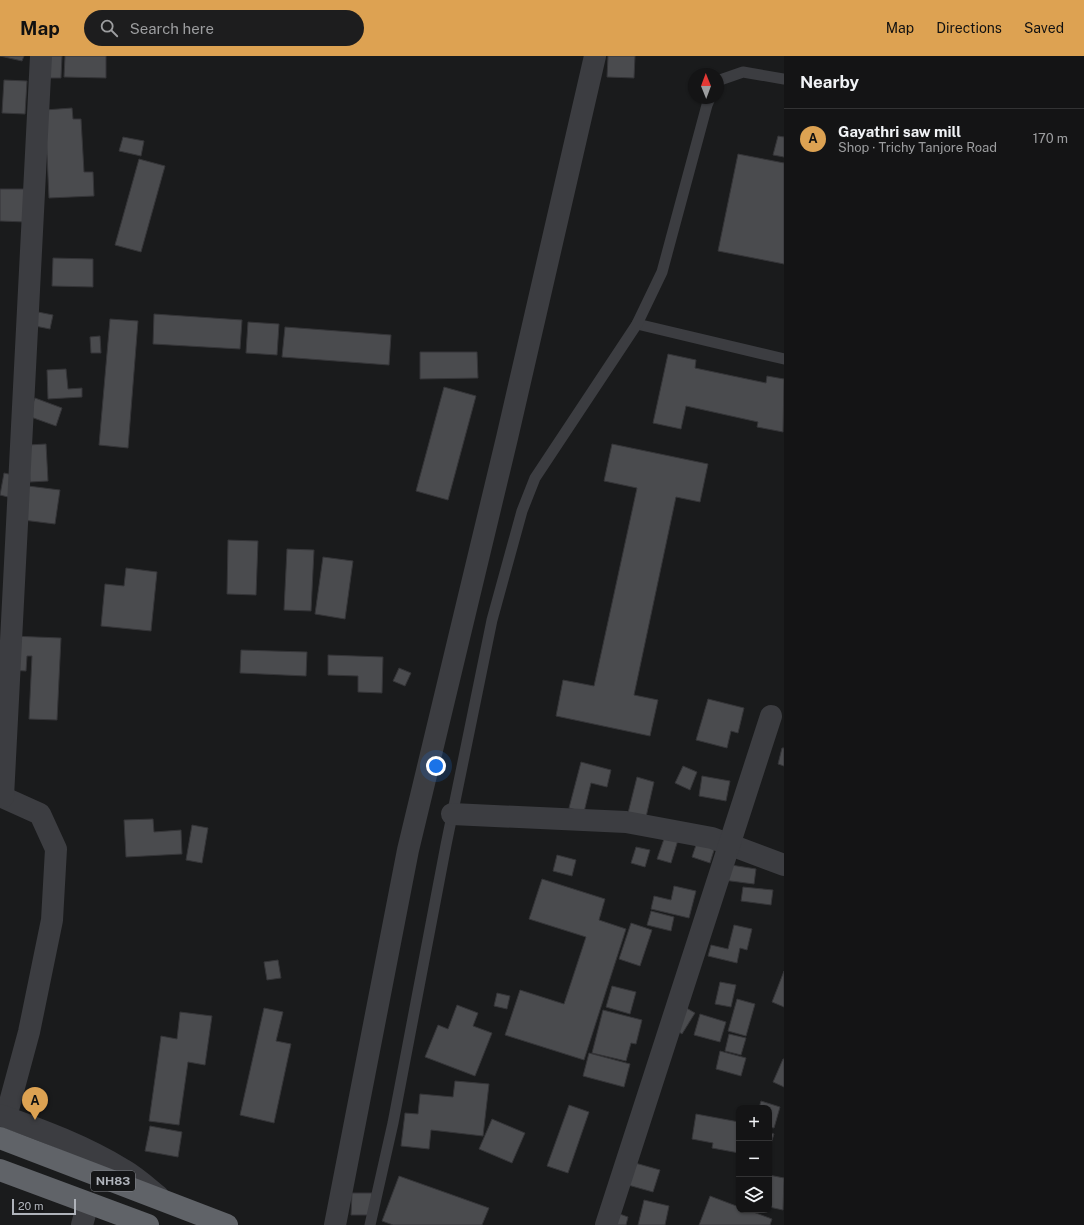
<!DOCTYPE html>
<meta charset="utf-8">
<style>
:root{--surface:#141415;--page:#1d1d1e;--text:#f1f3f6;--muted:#9d9ea0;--line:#333334;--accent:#dda252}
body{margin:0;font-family:"Public Sans",sans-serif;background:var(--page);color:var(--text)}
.controls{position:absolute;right:12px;bottom:12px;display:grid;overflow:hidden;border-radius:8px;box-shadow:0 1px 3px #0004}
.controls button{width:36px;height:36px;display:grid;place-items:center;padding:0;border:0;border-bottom:1px solid var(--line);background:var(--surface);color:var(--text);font:20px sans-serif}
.compass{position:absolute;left:688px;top:12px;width:36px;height:36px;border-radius:50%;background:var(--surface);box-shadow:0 1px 3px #0004;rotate:359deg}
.scale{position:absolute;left:12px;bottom:10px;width:64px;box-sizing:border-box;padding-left:4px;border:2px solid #afb3ba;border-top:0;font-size:11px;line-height:14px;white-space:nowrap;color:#afb3ba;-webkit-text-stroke:3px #151617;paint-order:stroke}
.you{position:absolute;left:436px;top:710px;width:14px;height:14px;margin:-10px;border:3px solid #fff;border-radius:50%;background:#1a73e8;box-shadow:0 0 0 6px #1a73e833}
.badge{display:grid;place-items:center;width:26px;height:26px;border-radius:50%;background:var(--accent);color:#111;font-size:13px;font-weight:700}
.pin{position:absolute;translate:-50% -33px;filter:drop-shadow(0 1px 2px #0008)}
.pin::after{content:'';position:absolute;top:21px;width:14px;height:12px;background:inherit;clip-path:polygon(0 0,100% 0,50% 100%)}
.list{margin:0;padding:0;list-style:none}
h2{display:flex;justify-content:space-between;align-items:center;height:52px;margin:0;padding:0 16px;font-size:17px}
h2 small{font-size:13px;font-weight:400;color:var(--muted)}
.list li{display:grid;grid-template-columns:26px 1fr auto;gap:12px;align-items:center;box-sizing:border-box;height:60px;padding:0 16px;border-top:1px solid var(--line)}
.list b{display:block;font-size:15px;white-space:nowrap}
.list p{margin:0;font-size:13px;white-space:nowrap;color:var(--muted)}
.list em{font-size:13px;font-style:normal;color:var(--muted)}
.icon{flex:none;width:22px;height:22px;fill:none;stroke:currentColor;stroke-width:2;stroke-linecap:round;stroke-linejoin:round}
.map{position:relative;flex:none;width:784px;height:1169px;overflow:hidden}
header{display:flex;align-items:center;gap:24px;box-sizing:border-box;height:56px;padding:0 20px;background:var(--accent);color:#111}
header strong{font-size:19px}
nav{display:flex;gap:22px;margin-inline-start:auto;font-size:14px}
.search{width:280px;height:36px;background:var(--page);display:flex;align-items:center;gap:10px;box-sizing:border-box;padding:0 14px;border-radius:22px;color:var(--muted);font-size:15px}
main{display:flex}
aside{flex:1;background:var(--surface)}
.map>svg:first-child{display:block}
</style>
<header>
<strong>Map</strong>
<div class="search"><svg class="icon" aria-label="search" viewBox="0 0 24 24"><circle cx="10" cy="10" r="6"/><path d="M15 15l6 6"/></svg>Search here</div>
<nav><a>Map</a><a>Directions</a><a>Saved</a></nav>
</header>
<main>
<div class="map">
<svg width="784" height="1169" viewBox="0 0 784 1169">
<rect width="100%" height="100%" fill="#1a1b1c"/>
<!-- building -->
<g fill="#4a4b4e" stroke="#353538">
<path d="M0,0h24l-2,5z"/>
<path d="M47,0h15l-1,22h-15z"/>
<path d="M65,0h41v22l-42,-1z"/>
<path d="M608,0h27l-1,22 -27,-1z"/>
<path d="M4,24l23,1 -2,33 -23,-1z"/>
<path d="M72,52l1,11h8l3,53h9l1,24 -45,2 -4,-88z"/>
<path d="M778,80l6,1v20l-11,-2z"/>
<path d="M123,81l21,4 -3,15 -22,-5z"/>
<path d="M738,98l46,9v101l-66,-13z"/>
<path d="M139,103l26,7 -24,86 -26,-7z"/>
<path d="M0,133h26l-1,33 -25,-1z"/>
<path d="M53,202l40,1v28l-41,-1z"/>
<path d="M38,256l15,3 -3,14 -15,-3z"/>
<path d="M154,258l88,6 -2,29 -87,-5z"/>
<path d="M110,263l28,2 -10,127 -29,-3z"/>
<path d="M248,266l31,2 -2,31 -31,-2z"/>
<path d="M285,271l106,8 -2,30 -107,-8z"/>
<path d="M100,280l1,17h-10l-1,-16z"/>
<path d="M420,296h57l1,26 -58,1z"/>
<path d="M668,298l28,6 -1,8 71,15 1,-7 17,3 -1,53 -26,-5 1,-5 -72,-16 -5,23 -28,-6z"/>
<path d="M66,313l2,20 14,-1v9l-34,2 -1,-29z"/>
<path d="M444,331l32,9 -28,104 -32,-9z"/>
<path d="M35,342l27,10 -6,18 -28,-10z"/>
<path d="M46,388l2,37 -18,1 -2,-37z"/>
<path d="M612,388l96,20 -8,38 -24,-5 -42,198 24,5 -8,36 -94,-20 7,-36 31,6 43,-198 -33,-7z"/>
<path d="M4,417l13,3 -5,22 -12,-3z"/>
<path d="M28,430l32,4 -5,34 -32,-4z"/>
<path d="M228,484l30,1 -2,54 -29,-1z"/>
<path d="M287,493l27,1 -3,61 -27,-1z"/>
<path d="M323,501l30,4 -8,58 -30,-5z"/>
<path d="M126,512l31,4 -6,59 -50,-5 4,-42 19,2z"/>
<path d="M11,580l50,2 -4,82 -28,-1 3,-63h-5l-1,15 -17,-1z"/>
<path d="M241,594l66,2 -1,24 -66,-3z"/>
<path d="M328,599l55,2 -1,36 -24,-1v-16l-30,-1z"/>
<path d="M399,612l12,5 -6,13 -12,-5z"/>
<path d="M708,643l36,9 -6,25 -7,-2 -4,17 -31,-8z"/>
<path d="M782,692h2v18l-6,-2z"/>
<path d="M581,706l30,8 -4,17 -16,-4 -7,29 -15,-4z"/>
<path d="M683,710l14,6 -7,18 -15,-7z"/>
<path d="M702,720l28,5 -4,20 -27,-5z"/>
<path d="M637,721l17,5 -8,35 -18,-4z"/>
<path d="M153,763l1,13 27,-2 1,24 -56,3 -2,-37z"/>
<path d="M192,769l16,3 -6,35 -16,-3z"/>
<path d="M665,780l13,4 -7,23 -14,-4z"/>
<path d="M697,786l18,5 -5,16 -18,-6z"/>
<path d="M636,791l14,3 -5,17 -14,-4z"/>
<path d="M557,799l19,5 -4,16 -19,-5z"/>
<path d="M725,808l31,5 -2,15 -31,-4z"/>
<path d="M542,823l63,20 -6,21 27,9 -42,131 -79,-25 15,-45 44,14 22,-67 -57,-18z"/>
<path d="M674,830l22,5 -7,27 -38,-9 3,-13 17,4z"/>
<path d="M743,831l30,3 -2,15 -30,-4z"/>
<path d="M651,855l23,6 -3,14 -24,-6z"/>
<path d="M631,867l21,7 -12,36 -21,-7z"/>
<path d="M734,869l18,4 -5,21 -7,-2 -3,15 -29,-7 3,-11 17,4z"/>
<path d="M278,904l3,18 -14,2 -3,-18z"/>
<path d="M784,915v36l-12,-5z"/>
<path d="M720,926l16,3 -5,22 -16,-3z"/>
<path d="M612,930l24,6 -6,22 -24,-7z"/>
<path d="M497,937l13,3 -3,13 -13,-3z"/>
<path d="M737,943l18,5 -9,32 -18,-5z"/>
<path d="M457,949l21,8 -5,13 19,7 -17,43 -50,-19 13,-32 10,4z"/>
<path d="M683,950l12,7 -13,21 -12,-8z"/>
<path d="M264,952l19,4 -7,29 15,3 -17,79 -34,-8z"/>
<path d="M603,954l39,10 -6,24 -5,-1 -5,18 -34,-8z"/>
<path d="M180,956l32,4 -7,49 -17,-3 -9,63 -30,-4 12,-85 16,3z"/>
<path d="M700,958l26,8 -6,20 -26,-7z"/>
<path d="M729,978l17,4 -5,17 -16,-4z"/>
<path d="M720,995l26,7 -5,18 -25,-7z"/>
<path d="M589,997l41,11 -6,23 -41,-11z"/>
<path d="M783,1003h1v28l-11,-5z"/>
<path d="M455,1025l34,3 -6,52 -52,-6 -2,19 -28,-3 4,-33 13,1 2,-20 33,3z"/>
<path d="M761,1045l19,6 -6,21 -5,-1v-19h-10z"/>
<path d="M569,1049l20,7 -21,61 -21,-7z"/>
<path d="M696,1058l43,8v31l-27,-5 1,-5 -21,-4z"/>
<path d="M492,1063l33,14 -13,30 -33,-14z"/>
<path d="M150,1070l32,6 -4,25 -33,-6z"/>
<path d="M769,1076l5,2 -5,16z"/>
<path d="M635,1107l25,7 -7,22 -25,-7z"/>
<path d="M769,1119l15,3 -1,32 -14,-3z"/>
<path d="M399,1120l90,32 -7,17h-89l-11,-4z"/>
<path d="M352,1137h20v22h-21z"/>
<path d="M710,1140l29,11v3h9l24,9 -2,6h-71z"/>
<path d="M644,1144l25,6 -4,19h-27z"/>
<path d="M617,1157l11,4 -2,8h-12z"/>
</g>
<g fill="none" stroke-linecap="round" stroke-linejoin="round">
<!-- service -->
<g stroke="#3c3d41" stroke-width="11">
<path d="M718,28l2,-4 23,-8 41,7"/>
<path d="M637,268l147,35"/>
<path d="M370,1169l23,-102 53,-278 46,-225 30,-109 13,-33 102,-154 25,-52 45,-167 3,-7"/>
</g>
<!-- minor -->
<g stroke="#3c3d41" stroke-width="22">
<path d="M0,740l40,18 16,35 -4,71 -23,112 -23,85"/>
<path d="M3,741c11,-247 27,-494 38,-741"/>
<path d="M452,758l174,8 86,16 72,27"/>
<path d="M0,1059c42,15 85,31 124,55 12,7 23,17 34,26"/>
<path d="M82,1169l6,-22"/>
<path d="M335,1169l73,-375 99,-412 88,-382"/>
<path d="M606,1169l165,-509"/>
</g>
<!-- trunk -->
<g stroke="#606368" stroke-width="22">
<path d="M0,1082l227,87"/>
<path d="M0,1114l148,55"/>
</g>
</g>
<g text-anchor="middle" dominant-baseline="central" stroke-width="3" stroke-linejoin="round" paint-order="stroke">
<!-- shield labels -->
<rect fill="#151617" stroke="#818489" stroke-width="1" x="91" y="1115" width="44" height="20" rx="3"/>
<g font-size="12" font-weight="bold" fill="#afb3ba">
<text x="113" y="1125">NH83</text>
</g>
</g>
</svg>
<div class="controls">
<button>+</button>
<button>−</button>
<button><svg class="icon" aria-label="layers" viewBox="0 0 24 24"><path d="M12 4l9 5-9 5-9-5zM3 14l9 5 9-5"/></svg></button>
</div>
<svg class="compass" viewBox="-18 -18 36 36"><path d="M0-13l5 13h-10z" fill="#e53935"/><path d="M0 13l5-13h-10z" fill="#9d9ea0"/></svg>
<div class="scale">20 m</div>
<div class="you"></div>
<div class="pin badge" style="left:35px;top:1064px">A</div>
</div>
<aside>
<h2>Nearby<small></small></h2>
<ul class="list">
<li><span class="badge">A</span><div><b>Gayathri saw mill</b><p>Shop · Trichy Tanjore Road</p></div><em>170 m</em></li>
</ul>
</aside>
</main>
